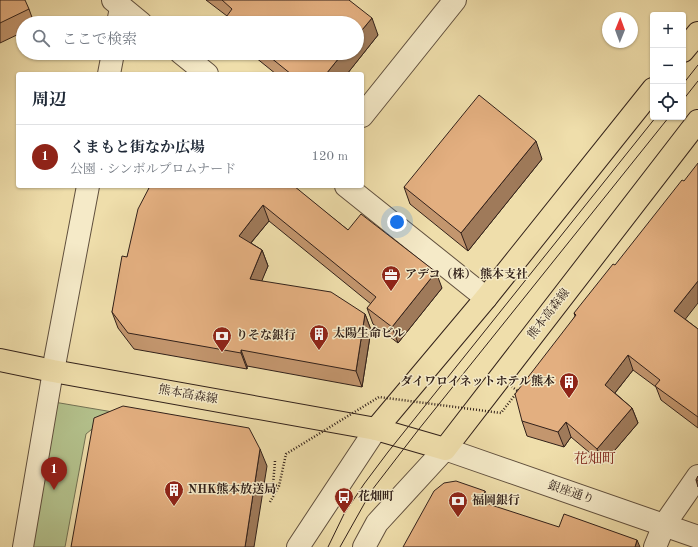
<!DOCTYPE html>
<html lang="ja">
<meta charset="utf-8">
<style>
:root{--surface:#fff;--page:#f2f2f3;--text:#1f2937;--muted:#747a83;--line:#e0e1e3;--accent:#8f2418}
body{margin:0;font-family:"Old Standard TT","Noto Serif JP",serif;background:var(--page);color:var(--text)}
.controls{position:absolute;right:12px;top:12px;display:grid;overflow:hidden;border-radius:4px;box-shadow:0 1px 3px #0004}
.controls button{width:36px;height:36px;display:grid;place-items:center;padding:0;border:0;border-bottom:1px solid var(--line);background:var(--surface);color:var(--text);font:20px sans-serif}
.compass{position:absolute;left:602px;top:12px;width:36px;height:36px;border-radius:50%;background:var(--surface);box-shadow:0 1px 3px #0004;rotate:1deg}
.you{position:absolute;left:397px;top:222px;width:14px;height:14px;margin:-10px;border:3px solid #fff;border-radius:50%;background:#1a73e8;box-shadow:0 0 0 6px #1a73e833}
.badge{display:grid;place-items:center;width:26px;height:26px;border-radius:50%;background:var(--accent);color:#fff;font-size:13px;font-weight:700}
.pin{position:absolute;translate:-50% -33px;filter:drop-shadow(0 1px 2px #0008)}
.pin::after{content:'';position:absolute;top:21px;width:14px;height:12px;background:inherit;clip-path:polygon(0 0,100% 0,50% 100%)}
.list{margin:0;padding:0;list-style:none}
h2{display:flex;justify-content:space-between;align-items:center;height:52px;margin:0;padding:0 16px;font-size:17px}
h2 small{font-size:13px;font-weight:400;color:var(--muted)}
.list li{display:grid;grid-template-columns:26px 1fr auto;gap:12px;align-items:center;box-sizing:border-box;height:64px;padding:0 16px;border-top:1px solid var(--line)}
.list b{display:block;font-size:15px;white-space:nowrap}
.list p{margin:0;font-size:13px;white-space:nowrap;color:var(--muted)}
.list em{font-size:13px;font-style:normal;color:var(--muted)}
.icon{flex:none;width:22px;height:22px;fill:none;stroke:currentColor;stroke-width:2;stroke-linecap:round;stroke-linejoin:round}
.map{position:relative;flex:none;width:698px;height:547px;overflow:hidden}
.search{position:absolute;background:var(--surface);box-shadow:0 1px 3px #0004;left:16px;top:16px;width:348px;height:44px;display:flex;align-items:center;gap:10px;box-sizing:border-box;padding:0 14px;border-radius:22px;color:var(--muted);font-size:15px}
.panel{position:absolute;background:var(--surface);box-shadow:0 1px 3px #0004;left:16px;top:72px;width:348px;height:116px;border-radius:4px}
.map>svg:first-child{display:block}
</style>
<div class="map">
<svg width="698" height="547" viewBox="0 0 698 547">
<rect width="100%" height="100%" fill="#efdeab"/>
<filter id="stains"><feTurbulence type="fractalNoise" baseFrequency=".005" numOctaves="4"/><feColorMatrix values="0 0 0 0 .2 0 0 0 0 .09 0 0 0 0 .02 0 0 0 .5 -.17"/></filter>
<radialGradient id="worn" r=".72"><stop offset=".6" stop-color="#630" stop-opacity="0"/><stop offset="1" stop-color="#630" stop-opacity=".3"/></radialGradient>
<!-- green -->
<path fill="#b4c28d" stroke="#737254" d="M48,401l65,11 -27,22 -21,113h-42z"/>
<g fill="none" stroke-linecap="round" stroke-linejoin="round">
<!-- pedestrian casing -->
<g stroke="#61503e" stroke-width="22">
<path id="pedestrian" d="M23,547l30,-176"/>
</g>
<!-- minor casing -->
<g stroke="#61503e" stroke-width="24">
<g id="minor">
<path d="M113,0l28,23"/>
<path d="M181,53l26,21"/>
<path d="M362,116l93,-116"/>
<path d="M346,186l140,112"/>
<path d="M655,547l9,-22 34,-49"/>
</g>
</g>
<!-- tertiary casing -->
<g stroke="#61503e" stroke-width="24">
<g id="tertiary">
<path d="M118,23l3,-15"/>
<path d="M109,74l4,-21"/>
<path d="M53,371l35,-185"/>
<path d="M298,547l78,-118"/>
<path d="M364,547l13,-24 68,-74 253,88"/>
</g>
</g>
<!-- primary casing -->
<g stroke="#32211a" stroke-width="24">
<g id="primary">
<path d="M683,51l15,-18"/>
<path d="M0,360l53,11 323,58 69,20 253,-328"/>
<path d="M376,429l110,-131 167,-209"/>
</g>
</g>
<!-- path -->
<path stroke="#32211a" stroke-width="2.5" stroke-dasharray="1 2" stroke-linecap="butt" d="M275,461l-2,24 6,1"/>
<!-- pedestrian -->
<use href="#pedestrian" stroke="#f5eac8" stroke-width="20"/>
<!-- minor -->
<use href="#minor" stroke="#f5eac8" stroke-width="22"/>
<!-- tertiary -->
<use href="#tertiary" stroke="#f5eac8" stroke-width="22"/>
<!-- primary -->
<use href="#primary" stroke="#efdeab" stroke-width="22"/>
<!-- tram -->
<g stroke="#32211a" stroke-width="1">
<path d="M683,84l15,-19"/>
<path d="M683,100l15,-19"/>
<path d="M328,547l16,-33 20,-30 24,-32 268,-335"/>
<path d="M340,547l32,-57 47,-61 250,-312"/>
</g>
<!-- path-bridge -->
<path stroke="#32211a" stroke-width="2.5" stroke-dasharray="1 2" stroke-linecap="butt" d="M270,502l9,-16 7,-32 93,-57 122,16 17,-22 -6,-4"/>
</g>
<!-- wall -->
<g fill="#c3966e" stroke="#32211a">
<path d="M0,0l29,9 5,14h-11v9l-23,11z"/>
<path d="M206,0h143l29,35 -31,39h-71l-26,-21h107v-30h-132l-1,-3 3,-4z"/>
<path d="M542,159l-74,92 -58,-47 -6,-17z"/>
<path d="M150,186h147l-2,2 53,42 94,58 -44,55 -25,-19 -6,-16 4,-4 -102,-83 -18,22 11,7 6,16 -7,15 104,33 6,16 -9,57 -115,-21v3l-113,-20 -16,-21 -6,-16 15,-55z"/>
<path d="M574,313l111,6 13,10v99l-37,-28 -5,-13 -23,-17 -18,23 17,15 6,15 -35,41 -32,-27 -7,10 -37,-11 -5,-15 53,-105z"/>
<path d="M698,476v11l-2,-7z"/>
</g>
<!-- shaded-wall -->
<g fill="#9f7a5a" stroke="#32211a">
<path d="M372,18l6,17 -31,39h-21l17,-21h14v-17z"/>
<path d="M536,141l6,18 -74,92 -7,-18z"/>
<path d="M263,205l6,16 -25,30 -5,-15z"/>
<path d="M262,250l6,16 -12,29 -6,-16z"/>
<path d="M436,272l6,16 -44,55 -6,-16z"/>
<path d="M698,281v22l-18,23 -6,-15z"/>
<path d="M365,314l6,16 -9,57 -6,-16z"/>
<path d="M241,350l6,16v3l-6,-16z"/>
<path d="M628,355l5,15 -23,29 -5,-14z"/>
<path d="M632,408l6,15 -35,41 -6,-15z"/>
<path d="M566,422l5,15 -7,10 -6,-15z"/>
<path d="M260,449l7,17 -13,81h-9z"/>
<path d="M485,491l5,14 -8,-3z"/>
<path d="M637,540l3,7h-5z"/>
</g>
<!-- building -->
<g fill="#e3af80" stroke="#32211a">
<path d="M0,0h25l4,9 -29,14z"/>
<path d="M222,0h127l23,18 -15,18v-13h-129l-4,-3 8,-11z"/>
<path d="M265,53h78l-17,21h-35z"/>
<path d="M479,95l57,46 -75,92 -57,-46z"/>
<path d="M698,163v118l-24,30 24,18v88l-43,-31 5,-6 -32,-25 -23,30 27,23 -35,41 -31,-27 -8,10 -36,-11 -7,-27 61,-79 -2,-2 39,-49 2,1 67,-85 2,1z"/>
<path d="M150,186h144l54,44 13,-16 75,58 -44,55 -25,-19 9,-11 -113,-92 -24,31 23,14 -12,29 81,13 34,22 -9,57 -115,-21v3l-113,-20 -16,-21 10,-56 5,1 11,-48z"/>
<path d="M123,406l126,22 11,21 -15,98h-174l23,-129z"/>
<path d="M698,476v5l-2,-1z"/>
<path d="M456,481l29,10 -3,11 77,25 5,-13 73,26 -2,7h-232l31,-56 10,-8z"/>
</g>
<!-- icons -->
<defs>
<g id="office-pin" transform="scale(1)"><path d="M0 17L-7.5 6A9.5 9.5 0 1 1 7.5 6Z" fill="#8f2418" stroke="#f5eac8"/><path d="M-6-3h4V-5.5h4V-3h4V5H-6ZM-1-4.5V-3h2v-1.5ZM-6 0V1H6V0Z" fill="#fff"/></g>
<g id="building-pin" transform="scale(1)"><path d="M0 17L-7.5 6A9.5 9.5 0 1 1 7.5 6Z" fill="#8f2418" stroke="#f5eac8"/><path d="M-4-6H4V6H1V3H-1V6H-4ZM-2.5-4.3h1.7v1.8h-1.7ZM.8-4.3h1.7v1.8H.8ZM-2.5-1h1.7V.8h-1.7ZM.8-1h1.7V.8H.8Z" fill="#fff"/></g>
<g id="bank-pin" transform="scale(1)"><path d="M0 17L-7.5 6A9.5 9.5 0 1 1 7.5 6Z" fill="#8f2418" stroke="#f5eac8"/><path d="M-6-4H6V4H-6ZM0-2.3a2.3 2.3 0 1 0 0 4.6a2.3 2.3 0 1 0 0-4.6Z" fill="#fff"/></g>
<g id="bus-pin" transform="scale(1)"><path d="M0 17L-7.5 6A9.5 9.5 0 1 1 7.5 6Z" fill="#8f2418" stroke="#f5eac8"/><path d="M-5-6H5V4H4V6H2V4H-2V6H-4V4H-5ZM-3.5-4V0h7V-4ZM-3.5 1.2v1.5H-2V1.2ZM2 1.2v1.5H3.5V1.2Z" fill="#fff"/></g>
</defs>
<g fill-rule="evenodd">
<use href="#office-pin" x="391" y="275"/>
<use href="#building-pin" x="319" y="334"/>
<use href="#bank-pin" x="222" y="336"/>
<use href="#building-pin" x="569" y="382"/>
<use href="#building-pin" x="174" y="490"/>
<use href="#bus-pin" x="344" y="497"/>
<use href="#bank-pin" x="458" y="501"/>
</g>
<g text-anchor="middle" dominant-baseline="central" stroke-width="3" stroke-linejoin="round" paint-order="stroke">
<!-- poi labels -->
<g font-size="12" font-weight="bold" fill="#32211a" stroke="#f5eac8" text-anchor="start">
<text x="405" y="275">アデコ（株） 熊本支社</text>
<text x="333" y="334">太陽生命ビル</text>
<text x="236" y="336">りそな銀行</text>
<text x="555" y="382" text-anchor="end">ダイワロイネットホテル熊本</text>
<text x="188" y="490">NHK熊本放送局</text>
<text x="358" y="497">花畑町</text>
<text x="472" y="501">福岡銀行</text>
</g>
<!-- street labels -->
<g font-size="12" fill="#32211a" stroke="#f5eac8">
<text transform="translate(549 314) rotate(-52)">熊本高森線</text>
<text transform="translate(188 395) rotate(10)">熊本高森線</text>
<text transform="translate(571 493) rotate(19)">銀座通り</text>
</g>
<!-- quarter labels -->
<g font-size="14" fill="#7a1f14" stroke="#f5eac8">
<text x="595" y="459">花畑町</text>
</g>
</g>
<rect width="100%" height="100%" filter="url(#stains)"/>
<rect width="100%" height="100%" fill="url(#worn)"/>
</svg>
<div class="controls">
<button>+</button>
<button>−</button>
<button><svg class="icon" aria-label="locate" viewBox="0 0 24 24"><circle cx="12" cy="12" r="6"/><path d="M12 2v4M12 18v4M2 12h4M18 12h4"/></svg></button>
</div>
<svg class="compass" viewBox="-18 -18 36 36"><path d="M0-13l5 13h-10z" fill="#e53935"/><path d="M0 13l5-13h-10z" fill="#747a83"/></svg>
<div class="you"></div>
<div class="pin badge" style="left:54px;top:490px">1</div>
<div class="search"><svg class="icon" aria-label="search" viewBox="0 0 24 24"><circle cx="10" cy="10" r="6"/><path d="M15 15l6 6"/></svg>ここで検索</div>
<section class="panel">
<h2>周辺<small></small></h2>
<ul class="list">
<li><span class="badge">1</span><div><b>くまもと街なか広場</b><p>公園 · シンボルプロムナード</p></div><em>120 m</em></li>
</ul>
</section>
</div>
